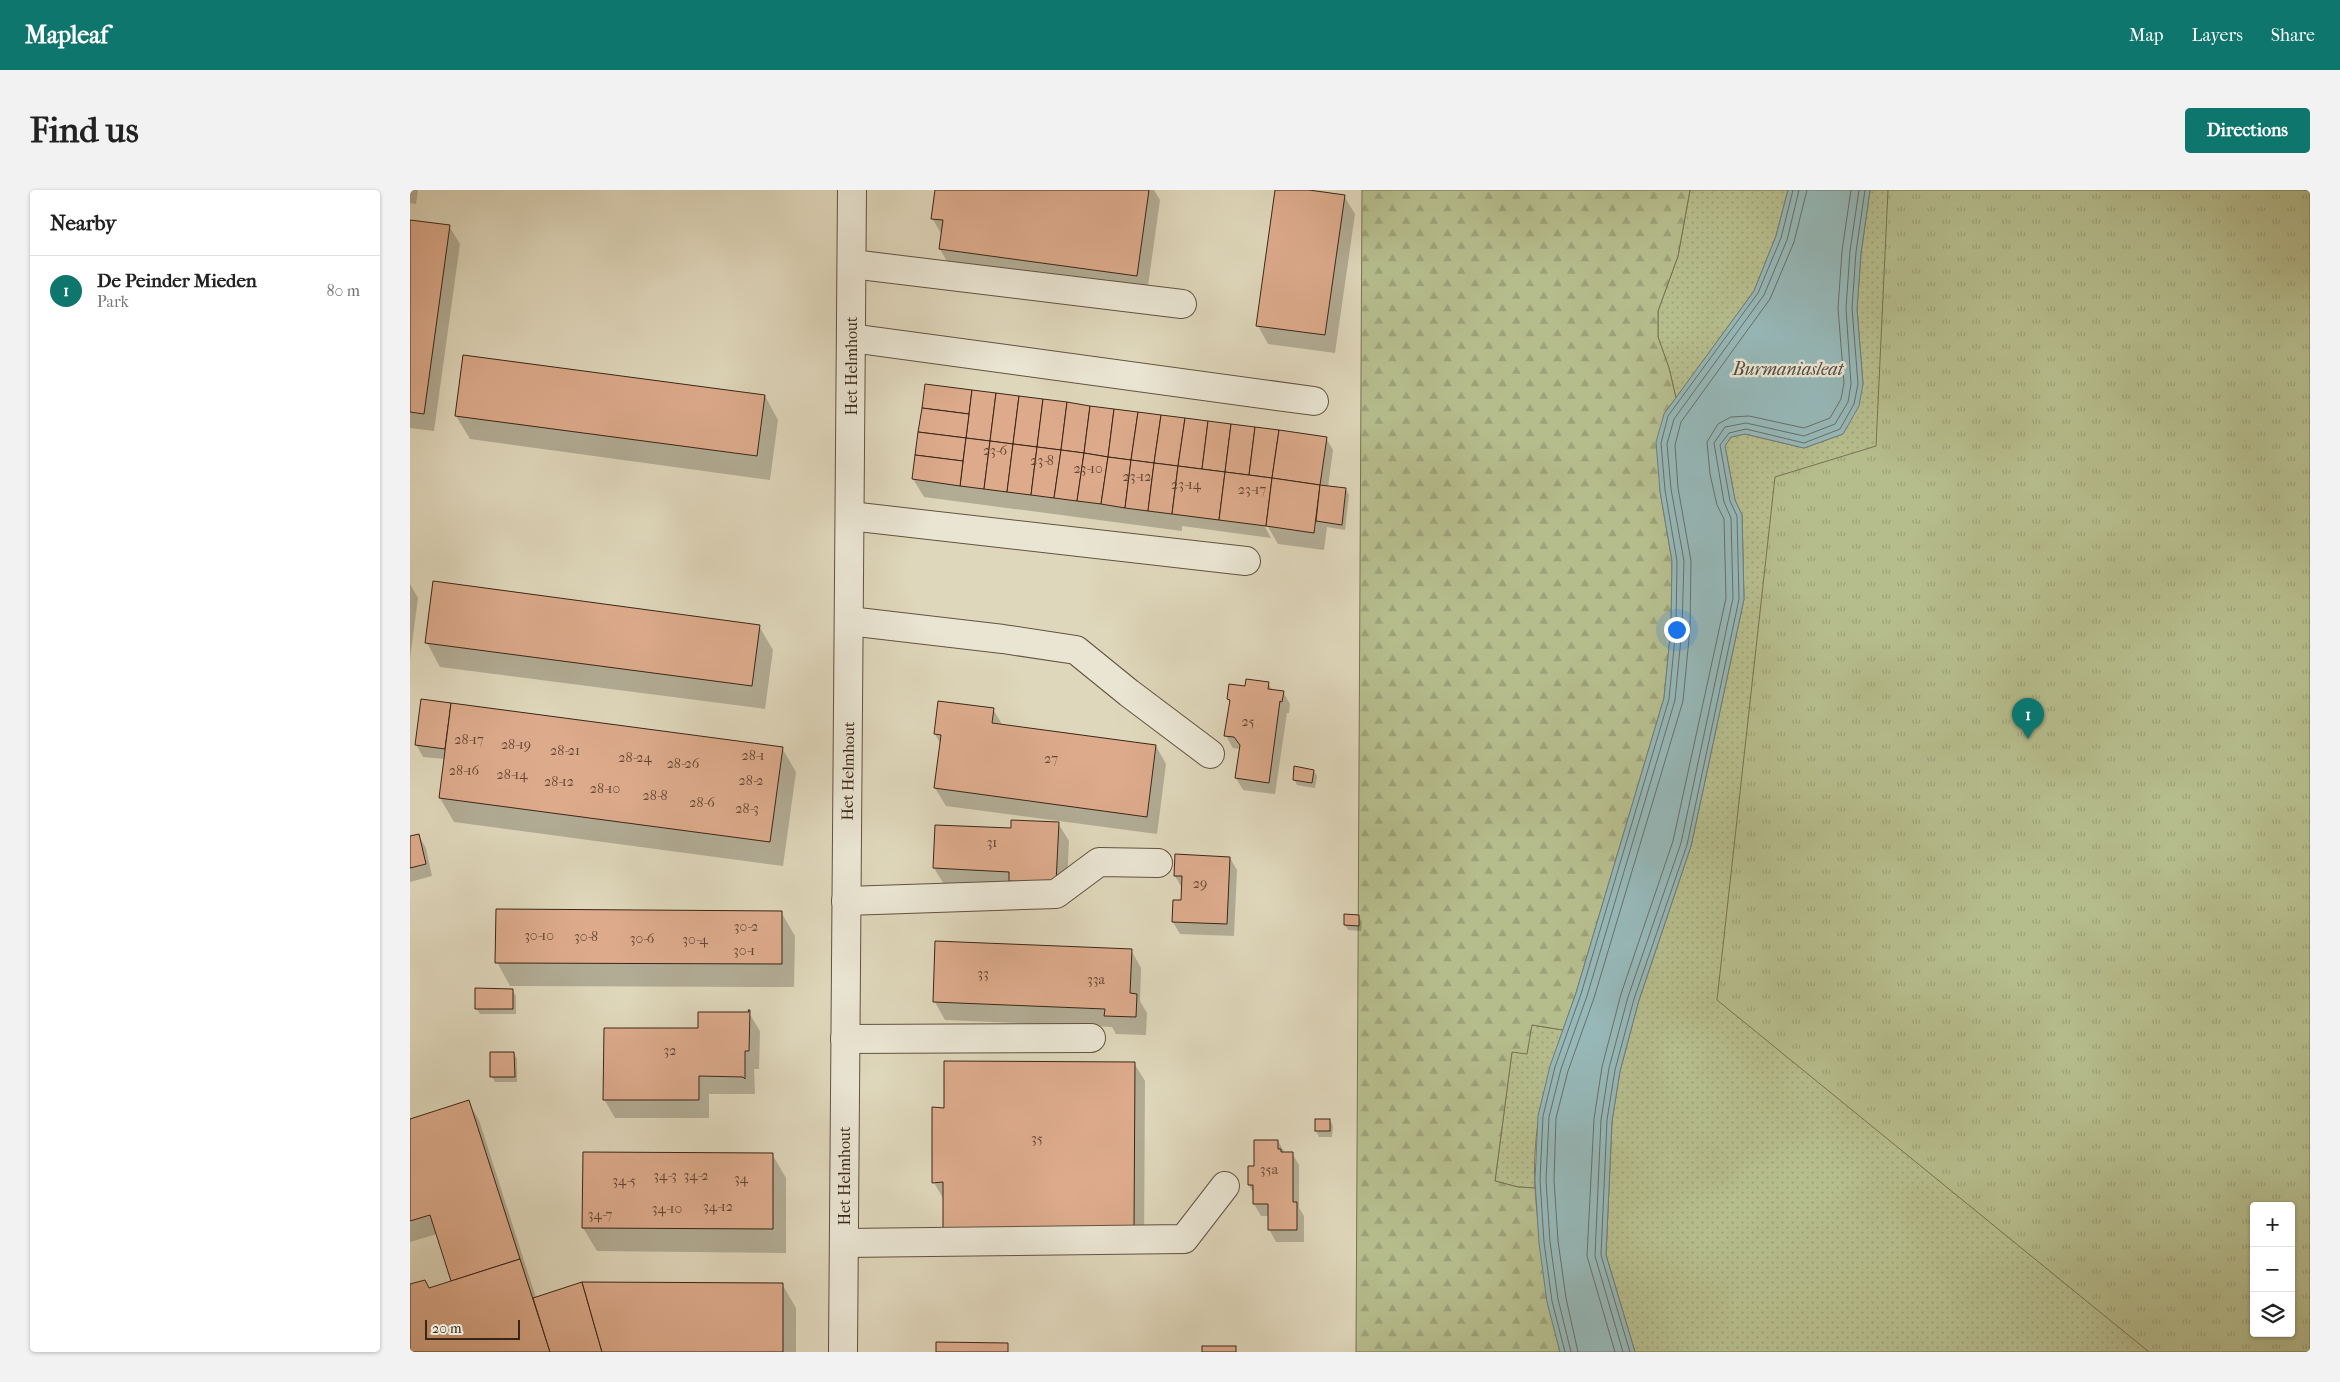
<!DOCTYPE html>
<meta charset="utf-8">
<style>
:root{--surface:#fff;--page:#f2f2f2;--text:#222;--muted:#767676;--line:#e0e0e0;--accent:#0f766e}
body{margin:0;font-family:"IM FELL French Canon",serif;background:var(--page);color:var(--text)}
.controls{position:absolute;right:15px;bottom:15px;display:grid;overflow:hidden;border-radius:5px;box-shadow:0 1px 4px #0004}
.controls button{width:45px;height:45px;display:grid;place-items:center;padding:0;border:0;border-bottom:1px solid var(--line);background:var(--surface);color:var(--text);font:25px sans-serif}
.scale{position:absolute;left:15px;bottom:12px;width:95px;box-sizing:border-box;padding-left:5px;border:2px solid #3a2617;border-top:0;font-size:14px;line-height:18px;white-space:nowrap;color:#3a2617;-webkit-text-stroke:4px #eae5d3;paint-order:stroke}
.you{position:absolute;left:1266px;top:439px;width:18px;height:18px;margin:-12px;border:4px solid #fff;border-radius:50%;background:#1a73e8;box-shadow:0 0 0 8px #1a73e833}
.badge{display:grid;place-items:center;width:32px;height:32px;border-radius:50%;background:var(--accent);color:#fff;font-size:16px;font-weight:700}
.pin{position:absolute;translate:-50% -41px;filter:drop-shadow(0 1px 2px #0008)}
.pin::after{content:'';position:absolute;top:26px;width:18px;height:15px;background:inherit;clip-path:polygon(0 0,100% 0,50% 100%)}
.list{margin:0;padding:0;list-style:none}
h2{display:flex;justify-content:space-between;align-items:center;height:65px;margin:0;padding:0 20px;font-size:21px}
h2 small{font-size:16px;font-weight:400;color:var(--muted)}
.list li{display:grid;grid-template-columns:32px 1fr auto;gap:15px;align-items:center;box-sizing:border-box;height:70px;padding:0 20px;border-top:1px solid var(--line)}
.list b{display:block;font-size:19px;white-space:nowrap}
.list p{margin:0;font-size:16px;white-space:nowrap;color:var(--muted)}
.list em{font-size:16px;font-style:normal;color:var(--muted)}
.icon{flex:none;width:28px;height:28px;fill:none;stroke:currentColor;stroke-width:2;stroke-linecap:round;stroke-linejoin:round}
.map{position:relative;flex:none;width:1900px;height:1162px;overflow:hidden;border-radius:5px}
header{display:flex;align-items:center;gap:30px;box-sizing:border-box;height:70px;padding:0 25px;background:var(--accent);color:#fff}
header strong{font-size:24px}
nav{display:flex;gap:28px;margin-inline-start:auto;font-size:18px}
.intro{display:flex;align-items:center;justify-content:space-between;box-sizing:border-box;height:120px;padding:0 30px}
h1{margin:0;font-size:35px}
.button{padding:12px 22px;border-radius:5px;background:var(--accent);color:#fff;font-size:18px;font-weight:700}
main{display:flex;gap:30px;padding:0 30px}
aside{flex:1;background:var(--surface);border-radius:5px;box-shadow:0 1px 4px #0004}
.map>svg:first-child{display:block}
</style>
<header>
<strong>Mapleaf</strong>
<nav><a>Map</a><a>Layers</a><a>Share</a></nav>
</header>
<div class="intro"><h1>Find us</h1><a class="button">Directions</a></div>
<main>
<aside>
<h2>Nearby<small></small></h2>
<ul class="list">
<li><span class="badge">1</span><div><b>De Peinder Mieden</b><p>Park</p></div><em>80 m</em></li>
</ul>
</aside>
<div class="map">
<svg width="1900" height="1162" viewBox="0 0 1900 1162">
<defs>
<pattern id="grass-dots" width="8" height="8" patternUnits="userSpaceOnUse" patternTransform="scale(1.25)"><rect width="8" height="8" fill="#b6bd8d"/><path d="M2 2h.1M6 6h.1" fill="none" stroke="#9da279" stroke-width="1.8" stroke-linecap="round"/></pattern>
<pattern id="forest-firs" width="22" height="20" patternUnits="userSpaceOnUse" patternTransform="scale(1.25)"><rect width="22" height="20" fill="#b6bd8d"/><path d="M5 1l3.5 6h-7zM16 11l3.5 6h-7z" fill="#9da279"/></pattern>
<pattern id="park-tufts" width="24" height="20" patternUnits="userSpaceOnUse" patternTransform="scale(1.25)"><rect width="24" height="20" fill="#b6bd8d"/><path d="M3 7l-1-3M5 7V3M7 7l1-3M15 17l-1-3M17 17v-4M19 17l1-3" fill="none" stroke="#9da279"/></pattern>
</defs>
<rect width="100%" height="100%" fill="#dfd7bb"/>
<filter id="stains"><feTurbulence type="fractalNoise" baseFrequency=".004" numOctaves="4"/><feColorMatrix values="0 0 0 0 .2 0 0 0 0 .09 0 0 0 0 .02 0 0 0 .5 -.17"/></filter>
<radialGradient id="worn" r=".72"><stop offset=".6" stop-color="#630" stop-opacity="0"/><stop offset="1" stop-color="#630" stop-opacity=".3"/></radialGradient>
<!-- grass -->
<g fill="url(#grass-dots)" stroke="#787252" fill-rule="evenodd">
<path d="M1280,0h98l-12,46 -22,55 -78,107 -7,-30 -11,-31v-26l20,-55z"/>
<path d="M1460,0h440v1162h-675l-29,-97 6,-134 8,-50 19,-71 52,-154 53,-247 -2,-84 -7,-15 -10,-54 6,-9 14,-3 59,14 39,-14 20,-50 -6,-75 4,-56zM1844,1016h37v127h-37z"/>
<path d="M1122,835l31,5c-19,54 -31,100 -28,158l-17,-1 -23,-6 17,-130z"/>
</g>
<!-- forest -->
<path fill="url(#forest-firs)" stroke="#787252" d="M952,0h328l-12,66 -20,55v26l11,31 7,30 -12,16 -4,77 12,70 -1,66 -7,71 -88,295 -13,37 -31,-5 -5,29 -15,-2 -17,129 23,6 17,1c4,56 11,109 25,164h-204z"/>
<!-- park -->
<path fill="url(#park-tufts)" stroke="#787252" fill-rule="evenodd" d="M1478,0h422v1162h-161l-432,-352 58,-523 101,-31zM1844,1016h37v127h-37z"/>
<!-- water -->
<path fill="#96b8b8" stroke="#717e78" d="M1378,0h82l-9,63 -4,56 6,75 -4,22 -16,28 -39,14 -59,-14 -14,3 -6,9 10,54 7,15 2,84 -53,247 -52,154 -19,71 -8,50 -6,134 29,97h-75l-13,-50 -8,-59 -4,-63 3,-64 12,-50 26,-73 88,-295 7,-71 1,-66 -12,-70 -4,-49 8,-28 90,-123 22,-55z"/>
<!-- shadow -->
<g fill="#0003">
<path d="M0,0h8l-2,14 -6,-1z"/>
<path d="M527,0h217l6,10 -13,93 -197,-26 -10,-18 2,-14 -10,-17z"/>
<path d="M866,0h24l44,6 11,18 -20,139 -67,-9 -10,-18z"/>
<path d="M0,31l39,5 11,18 -26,187 -24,-3z"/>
<path d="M516,195l400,53 7,12 -5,37 18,2 3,6 -4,35 -18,-3 -3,23 -46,-6 -14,-24 -2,1 9,17 -89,-12v5l-258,-34 -11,-18z"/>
<path d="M355,206l13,24 -8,60 -300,-41 -14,-23z"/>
<path d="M0,394l8,14 -8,61z"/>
<path d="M349,436l14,24 -8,59 -325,-42 -13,-24z"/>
<path d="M858,493l5,8 10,1 7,12 -1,9h-2l-12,81 -32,-4 -7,-12 4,-29 -7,-1 -7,-12 4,-33 -2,-4 18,-12z"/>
<path d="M41,514l331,44 14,24 -13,94 -329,-44 -14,-24 5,-39 -22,-2 -7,-13z"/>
<path d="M583,519l10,17 153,20 10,18 -9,70 -211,-28 -11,-18 6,-43 -6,-11z"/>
<path d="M904,581l3,5 -2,12 -18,-3 -3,-6z"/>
<path d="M648,633l11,18 -3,60 -121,-15 -11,-18z"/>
<path d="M9,646l7,12 6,28 -22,6v-44z"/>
<path d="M820,668l7,12 -3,66 -54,-2 -7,-12 9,-21v-13l-7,-12z"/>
<path d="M371,722l14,24 -1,51 -284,-1 -13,-24z"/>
<path d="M948,726l4,6 -1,9 -13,-1 -3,-5z"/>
<path d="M721,760l10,18 -1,33 7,12 -1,22 -30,-1 -4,-7 -167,-7 -10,-18z"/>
<path d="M102,800l4,6v18h-36l-4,-6z"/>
<path d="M339,823l11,18 -1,38h-5l1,25h-46v24h-94l-11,-19 95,-70z"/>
<path d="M104,863l3,6v23h-22l-3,-5z"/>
<path d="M724,873l11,18 -1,166 -200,-19v-28l-11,-19 12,-72z"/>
<path d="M58,912l11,18 57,178 246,-14 14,24v44h-386v-67l19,4 23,-7 -15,-48 -27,8v-122z"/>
<path d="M920,930l3,6 -1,11h-13l-3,-6z"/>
<path d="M868,951l7,12h7l7,12v43l5,8v26h-28l-7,-13v-13h-8l-7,-12v-10l-5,-9 6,-18z"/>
<path d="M362,964l14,24v75l-189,-2 -14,-23z"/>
</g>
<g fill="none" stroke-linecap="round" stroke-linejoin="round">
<!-- shore -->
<g stroke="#686f68" stroke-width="1">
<path d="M1155,1162l-13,-51 -8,-59 -4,-62 3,-64 12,-49 26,-73 88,-295 7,-72 1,-66 -12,-71 -4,-47 7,-27 90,-123 23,-55 12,-48"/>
<path d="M1161,1162l-13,-53 -8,-57 -4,-62 3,-63 12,-48 26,-73 88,-296 7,-72 2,-67 -13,-72 -4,-45 7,-25 90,-124 23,-55 12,-50"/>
<path d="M1168,1162l-12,-54 -8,-57 -4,-61 2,-62 12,-47 26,-73 89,-297 7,-73 1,-67 -13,-73 -3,-43 6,-23 89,-123 24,-57 13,-52"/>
<path d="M1205,1162l-28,-96 7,-137 8,-52 19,-73 52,-153 53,-243 -2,-79 -7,-14 -7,-31 -3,-32 11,-18 13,-7 18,-1 55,12 26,-10 11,-19 3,-16 -6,-75 4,-57 9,-61"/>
<path d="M1213,1162l-28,-96 6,-136 8,-52 19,-71 53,-154 52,-245 -2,-80 -7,-16 -10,-59 11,-16 21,-4 58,13 31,-12 13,-22 3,-18 -5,-76 4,-57 9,-61"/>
<path d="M1220,1162l-29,-97 6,-135 8,-50 19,-71 53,-154 52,-246 -2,-83 -7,-15 -10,-56 9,-12 17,-4 58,14 36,-14 14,-25 4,-20 -6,-76 4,-56 9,-62"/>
</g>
</g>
<!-- building -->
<g fill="#ddab8c" stroke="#3a2617">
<path d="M525,0h214l-12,86 -198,-27 4,-29 -12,-1z"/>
<path d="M865,0h34l36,5 -20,140 -69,-9z"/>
<path d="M0,30l40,5 -26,189 -14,-2z"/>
<path d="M53,165l302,40 -8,61 -302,-40z"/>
<path d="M515,194l47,6 -3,24 -47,-6z"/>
<path d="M562,200l24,3 -6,48 -24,-3z"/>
<path d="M586,203l23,3 -6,48 -23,-3z"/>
<path d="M609,206l24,3 -6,48 -24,-3z"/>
<path d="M633,209l24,3 -6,48 -24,-3z"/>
<path d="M657,212l23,4 -6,47 -23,-3z"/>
<path d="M680,216l24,3 -6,48 -24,-4z"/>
<path d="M512,218l47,6 -3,24 -48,-6z"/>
<path d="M704,219l24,3 -7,48 -23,-3z"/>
<path d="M728,222l23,3 -7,48 -23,-3z"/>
<path d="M751,225l24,3 -7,48 -24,-3z"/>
<path d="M775,228l23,3 -6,48 -24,-3z"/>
<path d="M798,231l23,3 -6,48 -23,-3z"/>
<path d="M821,234l24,3 -6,48 -24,-3z"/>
<path d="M845,237l24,3 -7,48 -23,-3z"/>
<path d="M869,240l48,7 -7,48 -48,-7z"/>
<path d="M508,242l48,6 -3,23 -48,-6z"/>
<path d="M556,248l24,3 -6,48 -24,-3z"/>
<path d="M580,251l23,3 -6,48 -23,-3z"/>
<path d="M603,254l24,3 -6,48 -24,-3z"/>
<path d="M627,257l24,3 -7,48 -23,-3z"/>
<path d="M651,260l23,3 -7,48 -23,-3z"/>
<path d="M674,263l24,4 -7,47 -24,-3z"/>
<path d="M505,265l48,6 -3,25 -48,-7z"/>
<path d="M698,267l23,3 -6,48 -24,-4z"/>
<path d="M721,270l23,3 -6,48 -23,-3z"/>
<path d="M744,273l24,3 -6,48 -24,-3z"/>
<path d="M768,276l47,6 -6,48 -47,-6z"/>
<path d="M815,282l47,6 -6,48 -47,-6z"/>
<path d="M862,288l48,7 -6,48 -48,-7z"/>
<path d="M910,295l26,3 -4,37 -26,-4z"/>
<path d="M23,391l327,44 -8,61 -327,-43z"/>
<path d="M836,489l23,3 -1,7 16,2 -2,11 -2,-1 -11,82 -34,-5 5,-33 -6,-8 -10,-1 6,-36 -3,-1 2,-15 16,2z"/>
<path d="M11,509l30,4 -6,46 -30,-4z"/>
<path d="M528,511l56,7 -2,15 164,22 -9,72 -213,-29 7,-53 -7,-1z"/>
<path d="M41,513l332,44 -13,95 -331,-44z"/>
<path d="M884,576l20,4 -2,13 -19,-3z"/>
<path d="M601,630l48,2 -3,61 -47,-2v-9l-76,-4 2,-43 76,3z"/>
<path d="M9,644l7,30 -16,4v-32z"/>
<path d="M765,664l55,3 -3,67 -55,-2 1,-22h8l1,-24h-8z"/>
<path d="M86,719l286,2v53l-287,-1z"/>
<path d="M934,724l15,1v11l-15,-1z"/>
<path d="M525,751l197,8 -2,44 7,1 -1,23 -32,-1 1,-7 -172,-7z"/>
<path d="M65,798l38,1v20h-38z"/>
<path d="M338,820h2l-1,41h-4v28l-2,-2 -44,-1v24h-96l1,-72h94v-16h51z"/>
<path d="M80,862h24l1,25h-25z"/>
<path d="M534,871l191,1 -1,167 -191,-1v-46l-11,1v-76l12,1z"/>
<path d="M59,910l51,159 -69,22 -21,-66 -20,6v-102z"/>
<rect x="905" y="929" width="15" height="12"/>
<path d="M844,950h24v9h3v3h12v50h4v28h-29v-26h-15v-19h-5v-19h6z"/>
<path d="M173,962l190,1v76l-191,-1z"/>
<path d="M110,1069l30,93h-140v-68l15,-4 4,8z"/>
<path d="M172,1092l20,70h-52l-17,-54z"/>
<path d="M172,1092l201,1v69h-181z"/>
<path d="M526,1152l72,1v9h-72z"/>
<rect x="792" y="1156" width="34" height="6"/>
</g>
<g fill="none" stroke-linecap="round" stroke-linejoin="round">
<!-- minor casing -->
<g stroke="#635240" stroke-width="30">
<g id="minor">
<path d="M442,74l330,40"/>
<path d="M441,148l463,63"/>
<path d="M440,326l396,45"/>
<path d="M439,431l154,18 73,11 53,43 81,61"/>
<path d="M436,711l210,-7 43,-32 59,1"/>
<path d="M435,849l246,-1"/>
<path d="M434,1053l340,-4 41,-53"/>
<path d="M433,1162l9,-1162"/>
</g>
</g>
<!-- minor -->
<use href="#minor" stroke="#eae5d3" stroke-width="28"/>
</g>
<g text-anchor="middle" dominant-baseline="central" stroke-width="5" stroke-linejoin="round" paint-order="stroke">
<!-- number labels -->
<g font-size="14" fill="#634734">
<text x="585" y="260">23-6</text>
<text x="632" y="270">23-8</text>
<text x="678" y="278">23-10</text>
<text x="727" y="286">23-12</text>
<text x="776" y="294">23-14</text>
<text x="842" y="299">23-17</text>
<text x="838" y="531">25</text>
<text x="59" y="549">28-17</text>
<text x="106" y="554">28-19</text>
<text x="155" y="560">28-21</text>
<text x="343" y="565">28-1</text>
<text x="225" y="567">28-24</text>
<text x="641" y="568">27</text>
<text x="273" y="573">28-26</text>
<text x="54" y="580">28-16</text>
<text x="102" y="584">28-14</text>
<text x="341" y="590">28-2</text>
<text x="149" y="591">28-12</text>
<text x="195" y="598">28-10</text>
<text x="245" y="605">28-8</text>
<text x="292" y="612">28-6</text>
<text x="337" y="618">28-3</text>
<text x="582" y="652">31</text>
<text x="790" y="693">29</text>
<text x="336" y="736">30-2</text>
<text x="129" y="745">30-10</text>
<text x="176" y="746">30-8</text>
<text x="232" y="748">30-6</text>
<text x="285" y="749">30-4</text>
<text x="334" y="760">30-1</text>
<text x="573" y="783">33</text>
<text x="686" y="789">33a</text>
<text x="260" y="860">32</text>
<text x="627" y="948">35</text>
<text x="859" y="979">35a</text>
<text x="255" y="985">34-3</text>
<text x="286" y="985">34-2</text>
<text x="331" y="988">34</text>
<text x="214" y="990">34-5</text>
<text x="308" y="1016">34-12</text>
<text x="257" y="1018">34-10</text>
<text x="190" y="1024">34-7</text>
</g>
<!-- street labels -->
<g font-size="16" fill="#3a2617" stroke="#eae5d3">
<text transform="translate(441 176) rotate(-90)">Het Helmhout</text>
<text transform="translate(438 581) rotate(-89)">Het Helmhout</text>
<text transform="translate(434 986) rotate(-90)">Het Helmhout</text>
</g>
<!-- water labels -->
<g font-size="18" font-style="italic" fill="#514a3f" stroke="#eae5d3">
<text x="1378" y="179">Burmaniasleat</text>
</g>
</g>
<rect width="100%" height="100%" filter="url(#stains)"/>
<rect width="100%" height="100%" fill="url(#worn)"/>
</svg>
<div class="controls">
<button>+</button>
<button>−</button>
<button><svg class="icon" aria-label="layers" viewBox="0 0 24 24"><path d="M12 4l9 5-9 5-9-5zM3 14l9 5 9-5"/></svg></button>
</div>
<div class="scale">20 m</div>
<div class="you"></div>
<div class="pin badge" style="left:1618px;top:549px">1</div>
</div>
</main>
